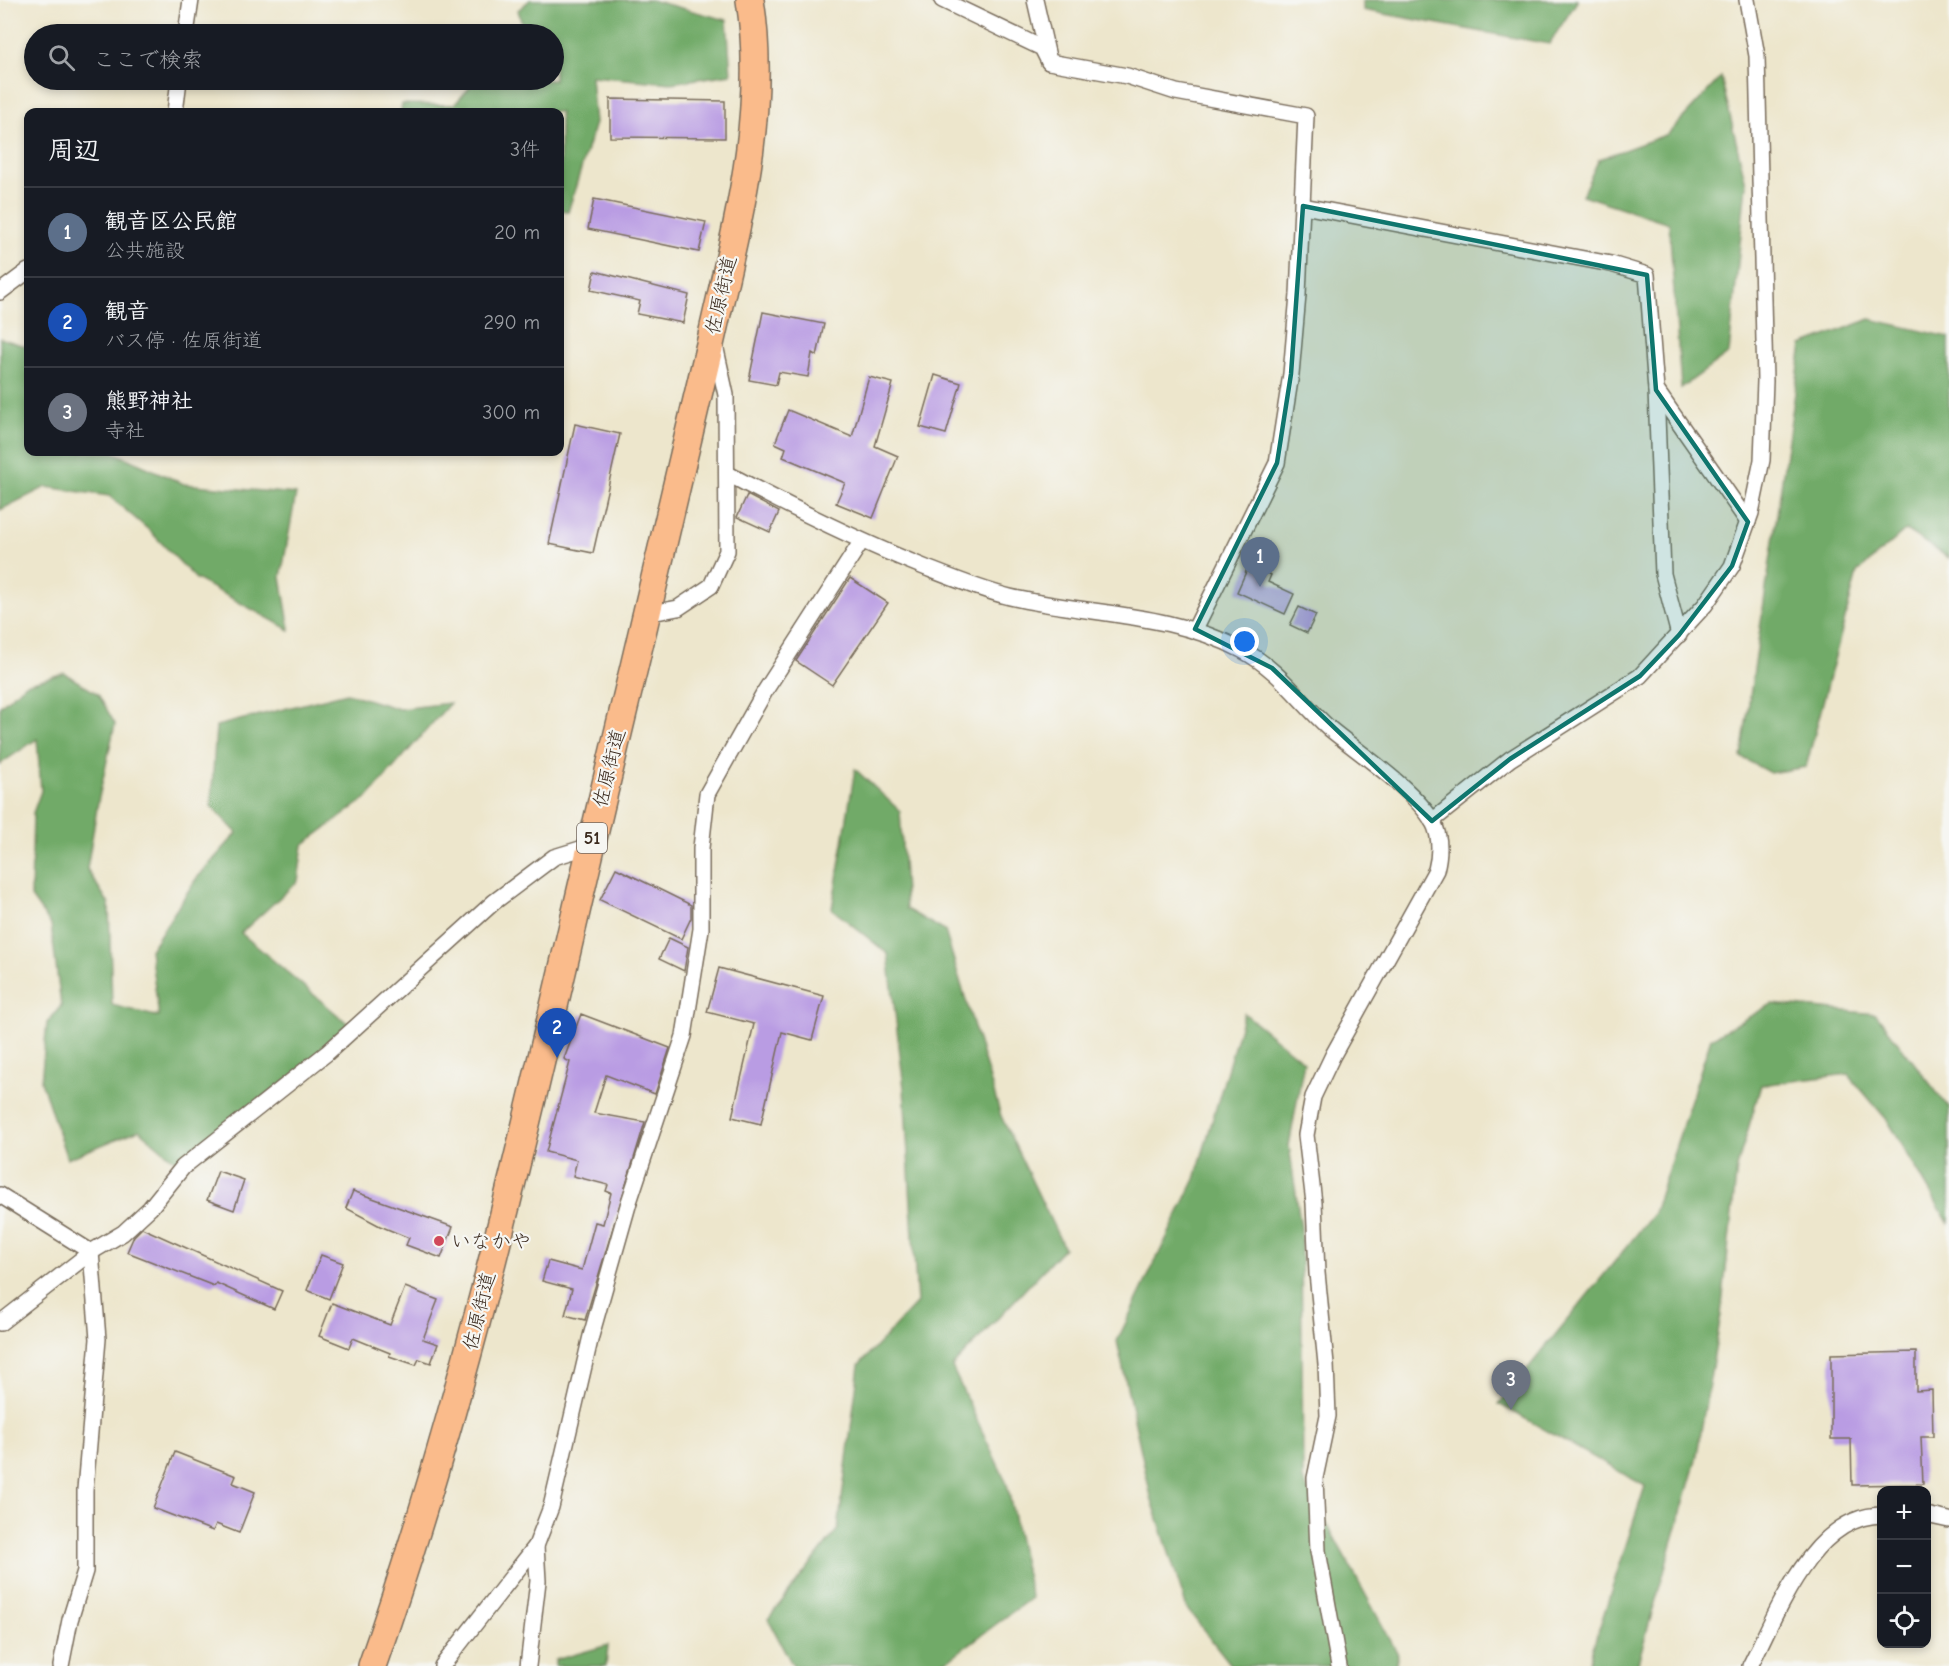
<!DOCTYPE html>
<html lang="ja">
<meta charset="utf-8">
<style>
:root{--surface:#171b24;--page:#20242c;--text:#f1f3f6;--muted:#9ea1a6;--line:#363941;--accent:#1a73e8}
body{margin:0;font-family:"Comic Neue","Klee One",sans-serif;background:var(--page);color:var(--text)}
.controls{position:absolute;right:18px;bottom:18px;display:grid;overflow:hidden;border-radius:12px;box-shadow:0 3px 9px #0003}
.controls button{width:54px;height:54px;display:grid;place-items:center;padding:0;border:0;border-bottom:2px solid var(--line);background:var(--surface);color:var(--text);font:30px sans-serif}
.you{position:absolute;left:1245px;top:642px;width:21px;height:21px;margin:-15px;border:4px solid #fff;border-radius:50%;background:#1a73e8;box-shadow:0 0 0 9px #1a73e833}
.badge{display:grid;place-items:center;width:39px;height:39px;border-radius:50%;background:var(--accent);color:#fff;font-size:20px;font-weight:700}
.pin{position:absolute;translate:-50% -50px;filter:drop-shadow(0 2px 3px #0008)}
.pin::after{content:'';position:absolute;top:32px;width:21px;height:18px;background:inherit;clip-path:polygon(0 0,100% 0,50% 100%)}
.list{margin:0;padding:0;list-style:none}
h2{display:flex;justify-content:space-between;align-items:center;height:78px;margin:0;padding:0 24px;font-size:26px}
h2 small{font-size:20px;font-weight:400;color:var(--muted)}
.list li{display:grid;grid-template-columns:39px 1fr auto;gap:18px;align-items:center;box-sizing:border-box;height:90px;padding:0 24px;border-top:2px solid var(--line)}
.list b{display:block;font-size:22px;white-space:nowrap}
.list p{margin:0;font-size:20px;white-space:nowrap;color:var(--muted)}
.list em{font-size:20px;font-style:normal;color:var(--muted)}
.icon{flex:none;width:33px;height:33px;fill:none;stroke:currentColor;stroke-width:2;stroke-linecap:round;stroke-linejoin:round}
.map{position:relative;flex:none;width:1949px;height:1666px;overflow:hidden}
.search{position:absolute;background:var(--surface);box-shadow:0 3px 9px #0003;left:24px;top:24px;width:540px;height:66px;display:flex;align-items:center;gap:15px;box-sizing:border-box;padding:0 21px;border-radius:33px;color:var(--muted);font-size:22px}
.panel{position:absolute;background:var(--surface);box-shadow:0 3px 9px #0003;left:24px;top:108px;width:540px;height:348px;border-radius:12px}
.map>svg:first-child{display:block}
</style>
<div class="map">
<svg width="1949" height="1666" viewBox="0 0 1949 1666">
<rect width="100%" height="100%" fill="#f6f6f2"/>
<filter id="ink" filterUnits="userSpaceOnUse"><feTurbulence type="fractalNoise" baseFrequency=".0167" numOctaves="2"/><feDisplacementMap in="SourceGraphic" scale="12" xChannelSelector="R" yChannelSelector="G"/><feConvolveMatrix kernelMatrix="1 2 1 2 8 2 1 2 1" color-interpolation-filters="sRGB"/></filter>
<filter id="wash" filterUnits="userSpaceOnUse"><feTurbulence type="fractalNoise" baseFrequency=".008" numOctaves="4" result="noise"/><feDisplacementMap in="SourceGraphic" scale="24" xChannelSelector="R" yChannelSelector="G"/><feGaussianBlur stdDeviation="1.35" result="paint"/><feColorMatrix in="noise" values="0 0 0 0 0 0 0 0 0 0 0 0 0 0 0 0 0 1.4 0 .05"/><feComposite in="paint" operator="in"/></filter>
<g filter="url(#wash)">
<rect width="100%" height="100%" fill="#ede6cc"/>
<!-- forest -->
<g fill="#71aa68" stroke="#566a43" stroke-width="1.5">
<path d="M530,0h121l76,20 4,54 -60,9 -80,-7 4,47 -27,89 -8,-3v-97h-159l1,-8 52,1 22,-25h78v-46h-29l-7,-24z"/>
<path d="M1363,0h215l-29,44 -186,-34z"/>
<path d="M1721,77l25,107 -17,169 -48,35 -12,-165 -87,-28 17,-36 69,-25z"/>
<path d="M1870,319l79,18v221l-43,-28 -49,43 -51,194 -36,6 -29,-16 61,-412z"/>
<path d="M0,338l28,9v105h85l71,32 112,10 -15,83 9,53 -94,-51 -46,-48 -41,-35 -63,-9 -46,23z"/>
<path d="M64,673l34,21 17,30 -17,78 -11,67 22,35 3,101 47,12 -9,-67 46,-71 41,-46 -26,-27 5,-80 131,-33 52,16 51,-6 -82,94 -65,48 -5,36 -57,52 112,95 -170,139 -44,-37 -72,29 -26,-78 6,-58 14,-17 -10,-81 -20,-28 2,-84 8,-22 -4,-52 -37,25v-58l26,-22z"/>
<path d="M855,769l45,42 6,98 39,22 56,185 63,132 -112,119 55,117 24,114 -83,62 -29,6h-126l-25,-47 70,-90 21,-164 58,-62 -13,-215 -16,-134 -56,-45z"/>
<path d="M1772,1004l104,10 73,94v116l-61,-103 -40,-47 -87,11 -24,82 -16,148 -25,145 -59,206h-50l58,-180 -146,-82 155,-191 57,-175z"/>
<path d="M1244,1013l60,49 -15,84 12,82 2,252 95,174 -3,12h-163l-45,-57 -36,-112 -34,-156 78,-162z"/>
<path d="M608,1645l-2,21h-51v-6z"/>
</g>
<g id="blocks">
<!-- building -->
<g fill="#b99ce3">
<path d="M610,99l115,2v37l-115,-1z"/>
<path d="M594,199l112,23 -7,30 -111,-23z"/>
<path d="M595,271l94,24 -6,28 -46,-9 3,-13 -49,-11z"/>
<path d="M763,312l61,12 -7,32 -5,-3 -4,24 -29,-5 -3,13 -27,-5z"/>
<path d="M935,375l26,8 -15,51 -26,-7z"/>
<path d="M869,377l24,6 -18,63 23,10 -25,62 -37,-15 9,-20 -62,-26 3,-9 -11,-5 13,-33 64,27z"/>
<path d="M575,424l45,10 -27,119 -44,-9z"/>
<path d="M747,495l32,17 -9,20 -33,-15z"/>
<path d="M1249,565l22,10 -3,7 26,12 -9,20 -48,-22z"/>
<path d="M850,578l38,25 -56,82 -36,-24z"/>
<path d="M1299,607l17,8 -9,18 -17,-8z"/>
<path d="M616,868l75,37v13l-10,21 -81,-39z"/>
<path d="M669,938l19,9 -4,24 -25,-12z"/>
<path d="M719,968l105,28 -12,44 -30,-8 -21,92 -29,-7 22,-93 -47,-12z"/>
<path d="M581,1014l89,34 -15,46 -49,-19 -12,38 51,9 -60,198 -20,-5 7,-26 -30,-8 6,-20 34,9 13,-48 8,2 8,-31 -5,-2 2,-6 -35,-9 4,-16 -31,-8 24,-90 -6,-3z"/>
<path d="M218,1171l26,9 -10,30 -27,-10z"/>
<path d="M353,1191l100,36 -12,31 -35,-13 3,-7 -29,-12 -34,-18z"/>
<path d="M142,1228l140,63 -8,18 -58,-26 -2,3 -87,-34 7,-16z"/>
<path d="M321,1255l22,8 -14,36 -22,-9z"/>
<path d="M405,1287l33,13 -15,39 15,5 -7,19 -12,-4 -3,6 -27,-9 1,-3 -37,-15 -4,10 -30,-12 13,-33 58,22z"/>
<path d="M1916,1352v39l16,-1 1,47h-12l2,47 -71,1 -1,-46h-20v-85z"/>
<path d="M175,1452l61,24 -3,7 22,9 -16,41 -23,-9 -3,7 -60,-23z"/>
</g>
</g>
</g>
<g filter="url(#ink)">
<use href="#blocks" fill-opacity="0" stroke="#796c5b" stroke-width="1.5"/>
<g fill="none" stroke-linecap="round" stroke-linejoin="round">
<!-- street casing -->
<g stroke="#796c5b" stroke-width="18">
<g id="street">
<path d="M942,0l100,48 7,14"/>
<path d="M1035,0l13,57"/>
<path d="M186,34l5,-34"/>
<path d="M1049,62l78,14 49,16 130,24 -8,179 -7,79 -14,89 -82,166"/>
<path d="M175,112l4,-32"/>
<path d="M1303,206l308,58 36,11 9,115 7,184 16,61"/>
<path d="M0,292l28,-21"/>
<path d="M1656,390l92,132"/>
<path d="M728,474c64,34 128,66 196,93 28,11 57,23 86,30 77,18 160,15 232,53 38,20 57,51 87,78 30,25 85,61 104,94 8,15 7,32 3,48l-103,185 -20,42 -7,38 8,68 3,70 9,91 2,52 -13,62 3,73 21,115"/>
<path d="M646,614l32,-6 33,-22 16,-35 -1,-156 -11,-50"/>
<path d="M1432,821l78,-62 130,-83 65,-71 27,-39 19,-53 11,-53 3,-79 -8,-325 -10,-56"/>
<path d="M0,1195l91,57"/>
<path d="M0,1323l91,-71 32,-19 27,-25 33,-41 144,-114 167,-151 60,-45 36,-11"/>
<path d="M1926,1515l23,5"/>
<path d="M61,1666l9,-46 15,-49v-81l13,-151 -7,-87"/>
<path d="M442,1666l94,-120 15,-39 40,-171 38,-134 55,-166 17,-107v-81l6,-54 58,-103 96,-149"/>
<path d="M528,1666l10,-85 -2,-35"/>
<path d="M1750,1666c26,-51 63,-151 132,-151"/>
</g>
</g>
<!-- highway casing -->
<g stroke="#796c5b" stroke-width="30">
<path id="highway" d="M372,1666c114,-325 180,-665 262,-999 26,-109 52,-218 77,-327 25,-112 57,-224 39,-340"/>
</g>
<!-- street -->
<use href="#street" stroke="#fff" stroke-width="15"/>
<!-- highway -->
<use href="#highway" stroke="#fabb8b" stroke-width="27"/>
</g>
</g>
<!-- marked area -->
<path fill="#0f766e" fill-opacity="0.2" stroke="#0f766e" stroke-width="4.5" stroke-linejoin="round" d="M1303,206l344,69 9,115 92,132 -16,44 -53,69 -39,41 -130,83 -78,62 -160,-153 -77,-39 82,-166 14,-89z"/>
<!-- markers -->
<circle fill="#d1495b" stroke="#f6f6f2" stroke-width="2" cx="439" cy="1241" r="6"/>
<g text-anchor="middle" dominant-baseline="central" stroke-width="4.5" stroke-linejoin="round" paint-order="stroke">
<!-- shield labels -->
<rect fill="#f6f6f2" stroke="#73675e" stroke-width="1.5" x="577" y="823" width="30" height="30" rx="4.5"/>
<g font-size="18" font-weight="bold" fill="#3b2a1e">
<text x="592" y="838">51</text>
</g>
<!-- street labels -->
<g font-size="20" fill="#3b2a1e" stroke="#f6f6f2">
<text transform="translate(721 295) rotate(-77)">佐原街道</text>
<text transform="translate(609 768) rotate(-76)">佐原街道</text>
<text transform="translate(479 1311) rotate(-76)">佐原街道</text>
</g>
<!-- poi labels -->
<g font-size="20" fill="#3b2a1e" stroke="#f6f6f2" text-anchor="start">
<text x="451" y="1241">いなかや</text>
</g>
</g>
</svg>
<div class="controls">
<button>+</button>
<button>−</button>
<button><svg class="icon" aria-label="locate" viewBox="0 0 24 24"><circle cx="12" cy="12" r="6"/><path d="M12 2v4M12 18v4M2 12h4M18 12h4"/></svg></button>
</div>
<div class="you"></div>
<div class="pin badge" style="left:1260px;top:587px;background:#5c6f8a">1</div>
<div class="pin badge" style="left:557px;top:1058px;background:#1a4fb4">2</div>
<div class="pin badge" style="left:1511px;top:1410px;background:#6b7280">3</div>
<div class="search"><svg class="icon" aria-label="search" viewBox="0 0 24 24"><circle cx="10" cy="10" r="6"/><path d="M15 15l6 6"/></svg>ここで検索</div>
<section class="panel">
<h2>周辺<small>3件</small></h2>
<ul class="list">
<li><span class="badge" style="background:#5c6f8a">1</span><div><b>観音区公民館</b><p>公共施設</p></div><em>20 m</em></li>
<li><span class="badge" style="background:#1a4fb4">2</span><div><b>観音</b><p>バス停 · 佐原街道</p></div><em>290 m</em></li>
<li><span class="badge" style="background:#6b7280">3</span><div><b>熊野神社</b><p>寺社</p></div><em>300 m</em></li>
</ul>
</section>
</div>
